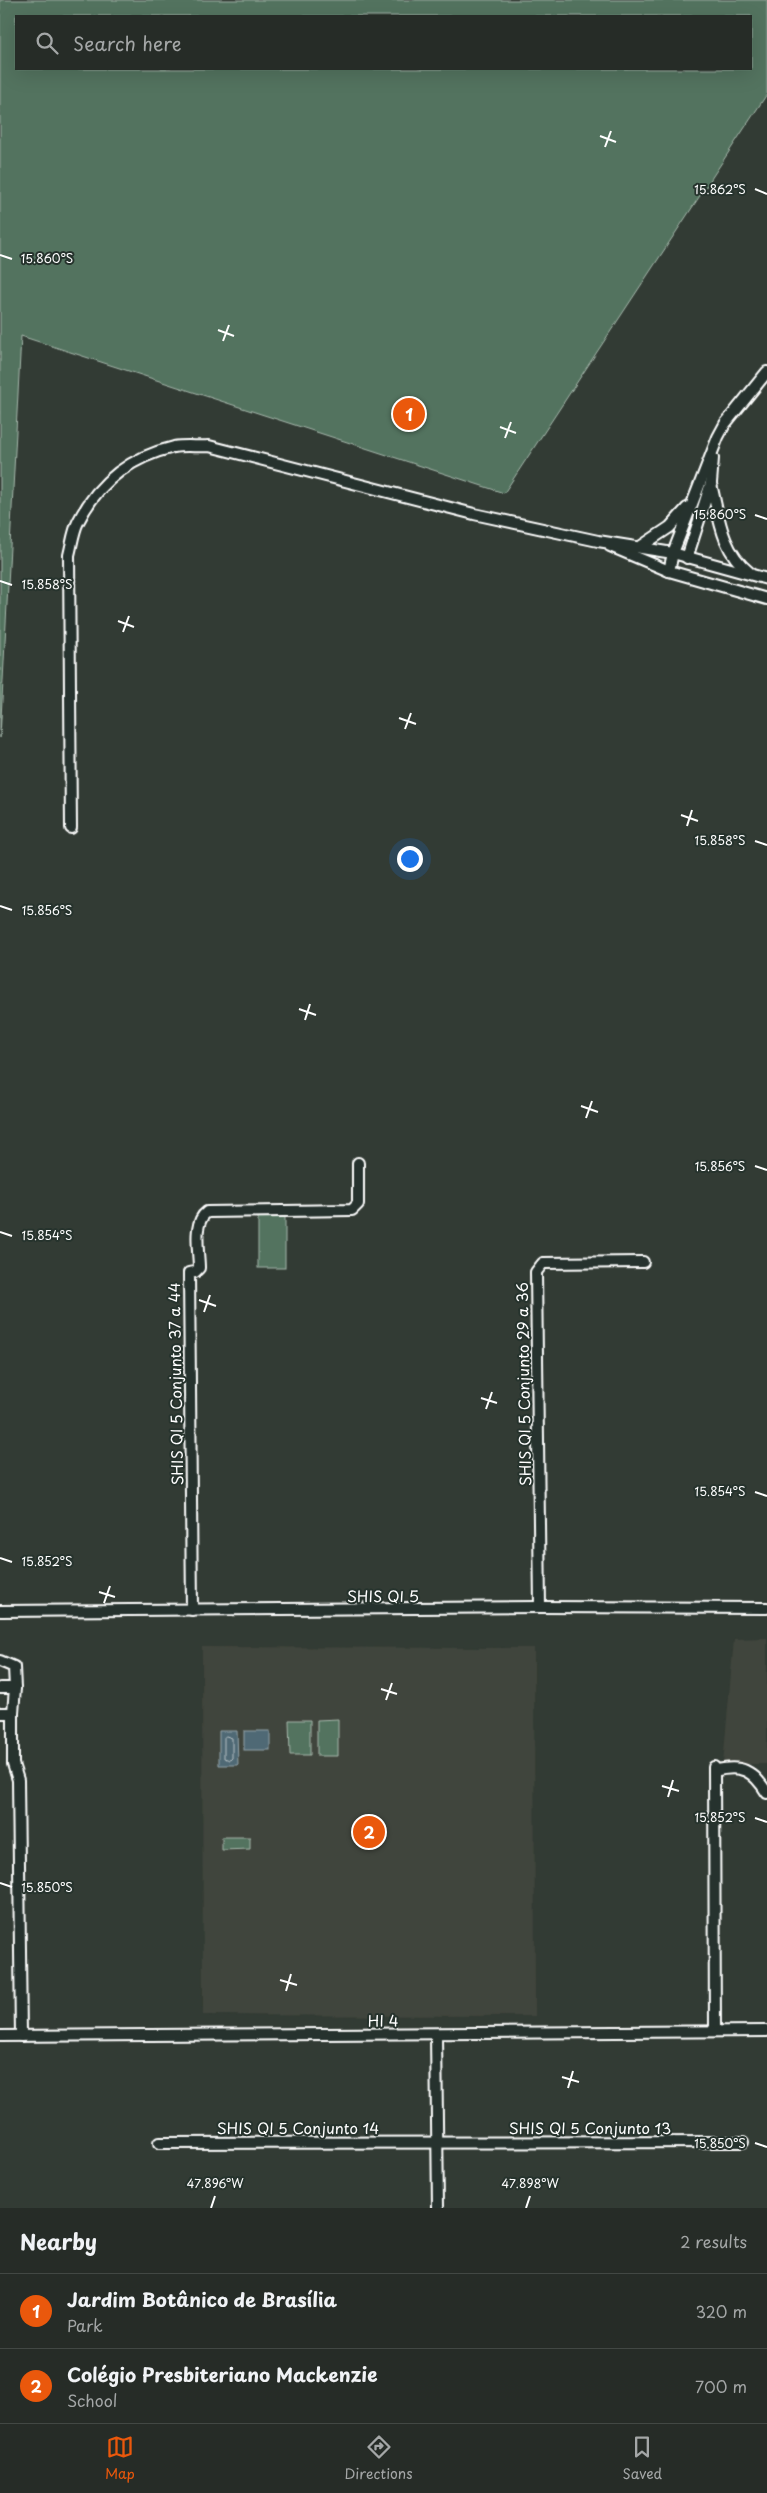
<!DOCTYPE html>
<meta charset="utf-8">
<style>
:root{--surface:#262c27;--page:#2e342f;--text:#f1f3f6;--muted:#a4a7a7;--line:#424844;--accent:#ea580c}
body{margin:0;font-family:"Playpen Sans",sans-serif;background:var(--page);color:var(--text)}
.you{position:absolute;left:409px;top:858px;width:18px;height:18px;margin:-12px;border:4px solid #fff;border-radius:50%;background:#1a73e8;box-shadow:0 0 0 8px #1a73e833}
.badge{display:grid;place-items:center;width:32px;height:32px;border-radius:50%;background:var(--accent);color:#fff;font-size:16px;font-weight:700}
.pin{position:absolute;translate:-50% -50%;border:2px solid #fff;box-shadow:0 1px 5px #0006}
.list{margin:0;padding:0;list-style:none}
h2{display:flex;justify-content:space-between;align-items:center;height:65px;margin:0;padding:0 20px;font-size:21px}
h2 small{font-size:16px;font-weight:400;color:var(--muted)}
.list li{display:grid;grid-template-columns:32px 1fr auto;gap:15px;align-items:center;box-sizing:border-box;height:75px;padding:0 20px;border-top:1px solid var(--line)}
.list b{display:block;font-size:19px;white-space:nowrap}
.list p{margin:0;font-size:16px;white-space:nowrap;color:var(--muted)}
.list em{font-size:16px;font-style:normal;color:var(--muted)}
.icon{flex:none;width:28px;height:28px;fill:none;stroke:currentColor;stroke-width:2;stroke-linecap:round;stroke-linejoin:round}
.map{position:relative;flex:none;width:767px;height:2208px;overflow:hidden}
.search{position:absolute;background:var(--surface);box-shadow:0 5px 20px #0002;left:15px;right:15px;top:15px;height:55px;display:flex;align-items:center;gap:12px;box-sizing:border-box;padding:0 18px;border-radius:0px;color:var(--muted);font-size:19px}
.sheet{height:215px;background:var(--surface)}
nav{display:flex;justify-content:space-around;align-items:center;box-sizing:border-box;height:70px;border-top:1px solid var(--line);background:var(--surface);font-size:14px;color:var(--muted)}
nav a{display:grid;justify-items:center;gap:2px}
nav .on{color:var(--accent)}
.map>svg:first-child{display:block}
</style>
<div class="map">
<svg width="767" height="2208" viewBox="0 0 767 2208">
<rect width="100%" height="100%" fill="#323b34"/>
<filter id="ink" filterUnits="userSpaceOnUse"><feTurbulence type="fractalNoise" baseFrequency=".02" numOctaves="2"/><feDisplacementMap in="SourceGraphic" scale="10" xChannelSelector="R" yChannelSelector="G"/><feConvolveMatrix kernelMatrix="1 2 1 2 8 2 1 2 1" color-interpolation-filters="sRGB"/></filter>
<g filter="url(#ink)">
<!-- built -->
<g fill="#41453c">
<path d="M767,1638v126h-44l11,-125z"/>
<path d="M202,1647l332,1 1,368 -332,-1z"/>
</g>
<!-- green -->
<g fill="#52735e" stroke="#a8b9ae" fill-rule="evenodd">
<path d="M0,0h767v94l-263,399 -483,-157 -21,402zM16,16h735v53h-735z"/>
<rect x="258" y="1216" width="27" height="52"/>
<path d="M338,1719v37h-21v-36z"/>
<path d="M289,1720h21v35h-20z"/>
<path d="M222,1837h28v12l-28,1z"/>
</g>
<!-- water -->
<g fill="#4f6974" stroke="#95a5ac">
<path d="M219,1731h18l1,34h-19z"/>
<rect x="244" y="1731" width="26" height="19"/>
</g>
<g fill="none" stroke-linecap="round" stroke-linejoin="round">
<!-- shore -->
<path stroke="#b9c3c7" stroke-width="1" d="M226,1736l6,2v20l-2,2 -6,-2v-20z"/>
<!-- minor casing -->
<g stroke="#fff" stroke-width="14">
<g id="minor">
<path d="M711,484c8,32 10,66 38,88"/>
<path d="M610,546l59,25 98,28"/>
<path d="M640,547l30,-20 17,-19"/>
<path d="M687,558l24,-75 2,-25"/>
<path d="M669,571l4,-18 45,-116 7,-13 42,-52"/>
<path d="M71,828l-2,-273c3,-11 4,-23 9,-33 20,-40 53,-65 96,-75 11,-2 24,0 35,-1l265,68 124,27 75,12 94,26"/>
<path d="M540,1607l-4,-335 7,-9 100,-1"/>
<path d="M192,1610l-3,-337 6,-1 4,-4c0,-17 -7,-45 8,-56l145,-2 6,-6v-41"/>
<path d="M0,1611l540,-4 227,1"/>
<path d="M0,1661l14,6 1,21"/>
<path d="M0,1688h15l-2,25h-13"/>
<path d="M13,1713v51l5,16 3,256"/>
<path d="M714,1767l1,264"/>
<path d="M714,1771c27,-7 39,-1 53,22"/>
<path d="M436,2034l2,174"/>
<path d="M0,2036l767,-5"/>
<path d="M159,2143l584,-1"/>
</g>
</g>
<!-- minor -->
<use href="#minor" stroke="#26332d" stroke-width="10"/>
</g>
</g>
<!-- ticks -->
<path fill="none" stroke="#fff" stroke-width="2" d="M600,136l16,6M605,147l6,-16M755,189l12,5M0,255l12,4M218,330l16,6M223,341l6,-16M500,427l16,6M505,438l6,-16M755,515l12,4M0,581l12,4M118,621l16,6M123,632l6,-16M399,718l17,6M405,729l6,-16M681,815l17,6M687,826l5,-16M755,841l12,4M0,906l12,4M299,1009l17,6M305,1020l5,-16M581,1106l17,6M586,1118l6,-17M755,1166l12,4M0,1232l12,4M199,1300l17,6M204,1312l6,-17M481,1398l16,5M486,1409l6,-17M755,1492l12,4M0,1558l12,4M99,1592l16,5M104,1603l6,-17M381,1689l16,5M386,1700l6,-17M662,1786l17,5M668,1797l5,-17M755,1818l12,4M0,1883l12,4M280,1980l17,5M286,1991l5,-17M562,2077l17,5M568,2088l5,-17M755,2143l12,4M211,2208l4,-12M526,2208l4,-12"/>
<g text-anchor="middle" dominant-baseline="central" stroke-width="4" stroke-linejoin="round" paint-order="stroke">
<!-- street labels -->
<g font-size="15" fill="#fff" stroke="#26332d">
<text transform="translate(175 1384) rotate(-91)">SHIS QI 5 Conjunto 37 a 44</text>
<text transform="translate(523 1384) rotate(-91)">SHIS QI 5 Conjunto 29 a 36</text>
<text x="383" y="1595">SHIS QI 5</text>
<text transform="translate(383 2020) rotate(-1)">HI 4</text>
<text x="298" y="2127">SHIS QI 5 Conjunto 14</text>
<text x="590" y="2127">SHIS QI 5 Conjunto 13</text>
</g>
</g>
<g font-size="12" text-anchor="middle" fill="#fff" stroke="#26332d" stroke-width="4" stroke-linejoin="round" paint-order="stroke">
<text x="720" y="194">15.862°S</text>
<text x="47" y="263">15.860°S</text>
<text x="720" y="519">15.860°S</text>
<text x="47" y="589">15.858°S</text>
<text x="720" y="845">15.858°S</text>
<text x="47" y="915">15.856°S</text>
<text x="720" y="1171">15.856°S</text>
<text x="47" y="1240">15.854°S</text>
<text x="720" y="1496">15.854°S</text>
<text x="47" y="1566">15.852°S</text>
<text x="720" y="1822">15.852°S</text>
<text x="47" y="1892">15.850°S</text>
<text x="720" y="2148">15.850°S</text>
<text x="215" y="2188">47.896°W</text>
<text x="530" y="2188">47.898°W</text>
</g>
</svg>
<div class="you"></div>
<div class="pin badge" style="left:409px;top:414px">1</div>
<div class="pin badge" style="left:369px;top:1832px">2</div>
<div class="search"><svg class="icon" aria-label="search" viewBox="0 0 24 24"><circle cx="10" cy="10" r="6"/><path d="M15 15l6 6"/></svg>Search here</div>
</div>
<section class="sheet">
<h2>Nearby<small>2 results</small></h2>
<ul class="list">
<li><span class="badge">1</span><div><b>Jardim Botânico de Brasília</b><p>Park</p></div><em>320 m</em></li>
<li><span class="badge">2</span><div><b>Colégio Presbiteriano Mackenzie</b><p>School</p></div><em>700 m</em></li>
</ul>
</section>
<nav>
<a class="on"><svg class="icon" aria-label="map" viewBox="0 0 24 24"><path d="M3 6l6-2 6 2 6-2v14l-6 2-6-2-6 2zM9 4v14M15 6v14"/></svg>Map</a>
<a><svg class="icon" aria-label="directions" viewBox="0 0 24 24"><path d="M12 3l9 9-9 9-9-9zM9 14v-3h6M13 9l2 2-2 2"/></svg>Directions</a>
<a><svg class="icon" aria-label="saved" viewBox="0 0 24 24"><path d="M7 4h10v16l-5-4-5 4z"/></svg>Saved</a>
</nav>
